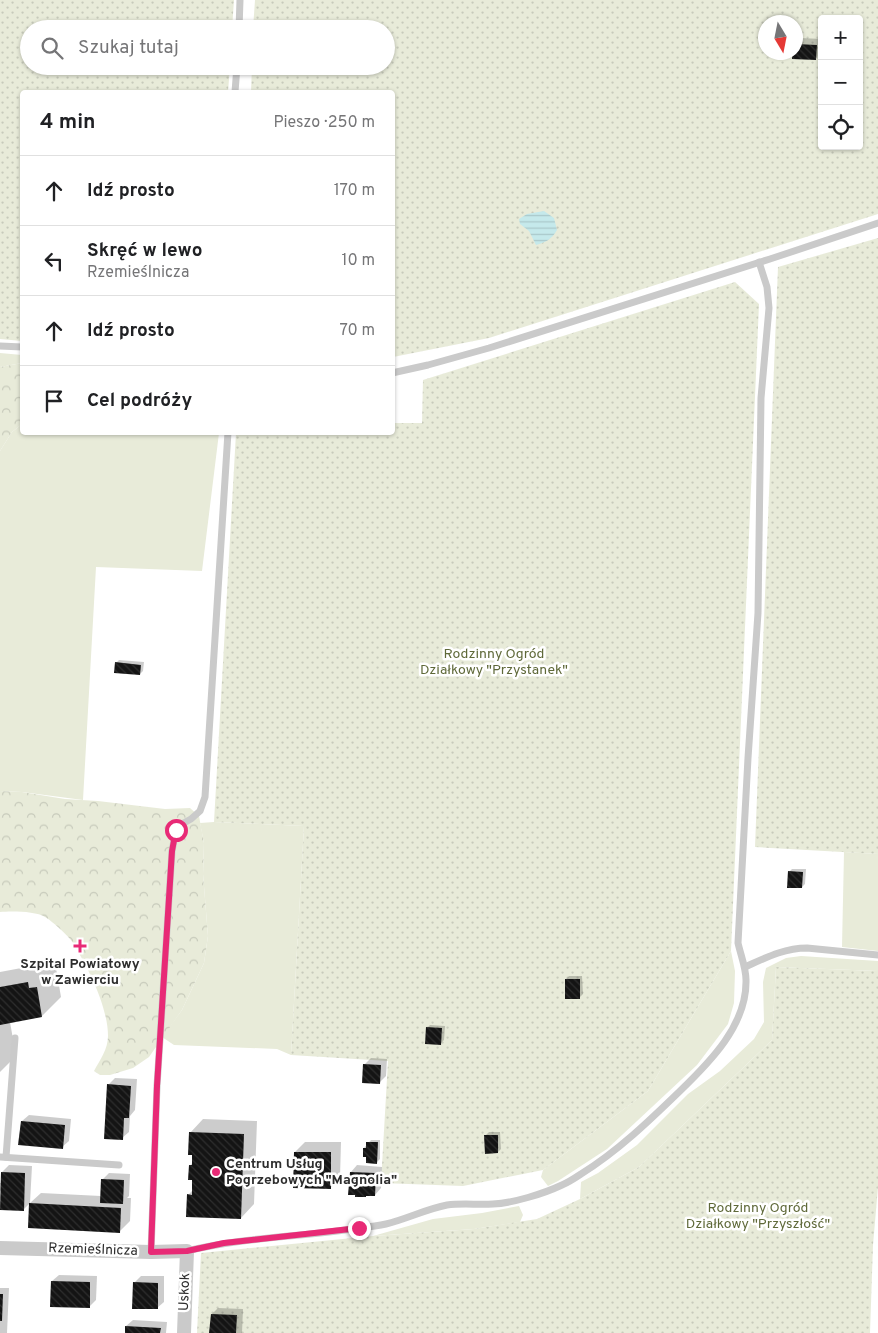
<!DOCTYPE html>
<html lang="pl">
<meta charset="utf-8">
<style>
:root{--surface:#fff;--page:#f6f6f6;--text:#202124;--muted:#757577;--line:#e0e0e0}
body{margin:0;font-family:Overpass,sans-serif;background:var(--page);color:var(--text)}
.controls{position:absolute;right:15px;top:15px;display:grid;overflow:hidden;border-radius:5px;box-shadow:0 1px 4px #0004}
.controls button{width:45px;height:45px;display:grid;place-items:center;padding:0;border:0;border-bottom:1px solid var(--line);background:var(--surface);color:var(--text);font:25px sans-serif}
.compass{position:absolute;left:758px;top:15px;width:45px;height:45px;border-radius:50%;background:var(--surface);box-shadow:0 1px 4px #0004;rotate:170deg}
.stop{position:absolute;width:15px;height:15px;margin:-11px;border:4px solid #e82a76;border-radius:50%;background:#fff}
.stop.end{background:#e82a76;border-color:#fff;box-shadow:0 1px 5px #0008}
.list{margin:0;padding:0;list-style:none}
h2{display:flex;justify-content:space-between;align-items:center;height:65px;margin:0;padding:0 20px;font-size:21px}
h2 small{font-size:16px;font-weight:400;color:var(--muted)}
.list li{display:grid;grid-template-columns:32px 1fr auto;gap:15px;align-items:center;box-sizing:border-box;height:70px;padding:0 20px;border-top:1px solid var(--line)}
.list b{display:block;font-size:19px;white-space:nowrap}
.list p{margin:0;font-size:16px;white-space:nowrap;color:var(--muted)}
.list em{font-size:16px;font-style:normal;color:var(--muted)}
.icon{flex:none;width:28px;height:28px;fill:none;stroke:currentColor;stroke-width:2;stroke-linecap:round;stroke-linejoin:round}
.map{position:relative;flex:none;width:878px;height:1333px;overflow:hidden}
.search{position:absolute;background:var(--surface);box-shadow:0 1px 4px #0004;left:20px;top:20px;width:375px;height:55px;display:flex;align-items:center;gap:12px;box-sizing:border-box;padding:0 18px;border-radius:28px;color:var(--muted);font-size:19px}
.panel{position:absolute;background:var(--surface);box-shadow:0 1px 4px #0004;left:20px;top:90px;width:375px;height:345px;border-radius:5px}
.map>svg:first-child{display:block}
</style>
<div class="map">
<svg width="878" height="1333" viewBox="0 0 878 1333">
<defs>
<pattern id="forest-crowns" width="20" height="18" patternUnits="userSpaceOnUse" patternTransform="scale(1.25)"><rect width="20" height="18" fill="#e8ebd9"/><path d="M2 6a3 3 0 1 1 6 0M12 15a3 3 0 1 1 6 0" fill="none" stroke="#c7cabb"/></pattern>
<pattern id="park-dots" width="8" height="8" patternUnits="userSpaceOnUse" patternTransform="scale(1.25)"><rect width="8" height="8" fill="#e8ebd9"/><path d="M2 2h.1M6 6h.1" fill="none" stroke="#c7cabb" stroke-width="1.8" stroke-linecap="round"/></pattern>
<pattern id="water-rules" width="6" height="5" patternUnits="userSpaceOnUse" patternTransform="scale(1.25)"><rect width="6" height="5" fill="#c5e9eb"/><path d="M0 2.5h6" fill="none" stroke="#aac8ca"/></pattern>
<pattern id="building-back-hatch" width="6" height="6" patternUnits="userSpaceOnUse" patternTransform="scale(1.25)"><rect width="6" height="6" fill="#141414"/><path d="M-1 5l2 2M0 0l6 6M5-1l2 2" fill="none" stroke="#2e2e2e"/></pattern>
</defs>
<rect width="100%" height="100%" fill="#fff"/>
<!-- grass -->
<g fill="#e8ebd9">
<path d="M0,353l22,2v8l-22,4z"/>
<path d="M22,424v8l197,1 -17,138 -106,-4 -13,233 -61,-8 -22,-1v-340l12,-19z"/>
<path d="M214,822l90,4 -13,229 -14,-6 -103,-4 -12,-8 20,-27 22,-47 4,-27 -5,-62 1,-31 -4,-20z"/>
<path d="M844,852l34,2v97l-36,-4z"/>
<path d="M731,951l4,20 -1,32 -6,21 -31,41 -90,84 -49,32 -10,5 -7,-9 2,-7 105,-79z"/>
<path d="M801,956l77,5v10l-102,-4 -4,73 -133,127 -59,32 1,-17 17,-9 39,-28 51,-51 32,-23 34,-32 10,-17 -1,-40 3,-14 20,-10z"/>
<path d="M519,1206l4,9 -3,7 -46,7 -101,7 60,-17 49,-6z"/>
</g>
<!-- forest -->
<g fill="url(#forest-crowns)">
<path d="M22,363v61l-10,8 -12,19v-84z"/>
<path d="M0,791l22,1 43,7 33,2 67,8 25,-1 9,8 5,27 -1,31 5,62 -4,27 -22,47 -33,47 -16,11 -23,7h-10l-6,-4c6,-11 14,-22 14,-35 0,-30 -21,-71 -37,-96 -4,-5 -20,-20 -26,-23 -9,-6 -34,-6 -45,-5z"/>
</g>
<!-- park -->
<g fill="url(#park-dots)" fill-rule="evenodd">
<path d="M0,0h234l-2,29h-203v37h201l-2,26h-206v249l-22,-2z"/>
<path d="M255,0h623v214l-389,124 -96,19 -1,-265h-141l1,-26h134v-37h-133zM822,19h37v127h-37zM766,22h30v30h-30z"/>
<path d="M878,238v616l-123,-7 23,-580z"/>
<path d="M735,282l24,22 -28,647 -83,140 -105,79 -80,16 -82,-3 7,-122 -97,-6 13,-229 -90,-4 22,-389 156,-1 1,-9h29l1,-43z"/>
<path d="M776,967l102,4v216l-5,58 -3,88h-673l4,-80 172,-17 101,-7 63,-10 43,-20 59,-32 133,-127z"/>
</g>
<!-- water -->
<path fill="url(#water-rules)" d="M544,211l10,7 3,12c-6,10 -11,12 -21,15l-7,-14 -9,-7 -1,-5 8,-5z"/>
<!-- shadow -->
<g fill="#0003">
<path d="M800,38l22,1v13l-7,7 -19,-7v-9z"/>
<path d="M119,660l25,2 -1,9 -3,3 -24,-11z"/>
<path d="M792,869h14l-1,15 -3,3 -13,-15z"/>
<path d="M48,963l1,6 7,-1 5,29 -19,19 -32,6 6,34 -16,16v-100z"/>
<path d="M569,976h13l1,18 -3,3 -14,-18z"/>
<path d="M430,1025l15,1 -1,14 -3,3 -14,-15z"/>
<path d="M371,1058l16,1 -1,17 -7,7 -15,-18z"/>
<path d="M115,1078l22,1 -2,31 -5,6 -1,16 -7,6 -14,-53z"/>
<path d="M29,1115l42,4 -2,22 -7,6 -40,-26z"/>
<path d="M203,1119l54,2 -3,83 -13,14 -53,-23 5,-5v-11l-3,-13 3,-4 -3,-29z"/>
<path d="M489,1132h11l1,17 -3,3 -12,-17z"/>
<path d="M371,1140h9v19l-3,3 -10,-6 -3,-8z"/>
<path d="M305,1142h36l-1,36 -10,10 -35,-36z"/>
<path d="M9,1165l23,1 -2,37 -7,7 -21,-21 -2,2v-8h2v-11z"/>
<path d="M357,1165l25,2 -1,21 -6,7 -24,-23z"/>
<path d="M109,1173l21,1 -1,22 -2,2h4l-1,23 -11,11 -89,-29 11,-10 60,3 1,-16z"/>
<path d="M59,1275l38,1 -1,24 -7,7 -37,-26z"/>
<path d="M141,1276h23v26l-7,6 -23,-25z"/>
<path d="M0,1288h9l-2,45h-7z"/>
<path d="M218,1308l25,1 -1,24h-31l1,-19z"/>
<path d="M133,1320l34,2 -1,11h-40v-7z"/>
</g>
<!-- building -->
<g fill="url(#building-back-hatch)">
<path d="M796,44l21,1 -1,15 -24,-1v-7h4z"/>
<path d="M115,662l26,3 -1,10 -26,-2z"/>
<path d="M788,871l15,1 -1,16h-15z"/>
<rect x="565" y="979" width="15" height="20"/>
<path d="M28,982l1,6 8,-1 5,30 -42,8v-38z"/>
<path d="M426,1027l16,1 -1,17 -16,-1z"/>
<path d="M363,1064l18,1 -1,19 -18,-1z"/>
<path d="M107,1084l24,2 -2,32h-5l-1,22 -19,-1z"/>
<path d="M21,1121l44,4 -2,24 -45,-4z"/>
<path d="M189,1132l55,2 -3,85 -55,-2 1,-23 5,1v-15h-4l1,-15h3v-10h-4z"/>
<path d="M484,1135h14v18l-13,1z"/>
<path d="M366,1142h12l-1,22 -11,-1v-6h-3v-9h3z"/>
<path d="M294,1152h37v37l-38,-1z"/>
<path d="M1,1172l24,1 -1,38 -24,-1z"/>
<path d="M350,1172l26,1 -1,23h-9v1h-11v-2h-7z"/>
<path d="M101,1179l23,1 -1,24 -23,-1z"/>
<path d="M29,1203l92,5 -1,25 -92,-5z"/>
<path d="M51,1281l39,1v26l-40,-1z"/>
<path d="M133,1282l25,1v26h-26z"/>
<path d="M0,1294h3l-1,27h-2z"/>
<path d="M211,1314l26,1 -1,18h-27z"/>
<path d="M125,1326l36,2 -1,5h-35z"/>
</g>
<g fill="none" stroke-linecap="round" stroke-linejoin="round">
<!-- service -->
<g stroke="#cacaca" stroke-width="7">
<path d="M239,29l1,-29"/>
<path d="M235,92l2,-26"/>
<path d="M0,346l22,1"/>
<path d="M392,373l36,-8 61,-17 281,-89 108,-36"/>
<path d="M745,967c20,-9 39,-19 62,-19l71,7"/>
<path d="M0,1157l119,8"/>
<path d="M6,1157l9,-119"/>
<path d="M187,1251c56,-14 115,-14 172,-23 9,-1 18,-2 27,-4 21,-5 40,-15 61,-19 15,-2 31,0 46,-1 20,-1 50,-10 69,-19 7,-3 13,-7 19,-11 37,-23 68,-53 99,-83 30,-29 67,-66 66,-111 0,-12 -5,-24 -8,-37l10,-185 10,-145 3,-215 8,-90 -2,-21 -8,-25"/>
<path d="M151,1252l6,-166 15,-235 4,-21 4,-5 11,-6 9,-8 5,-14 23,-365"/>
</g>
<!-- minor -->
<path stroke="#cacaca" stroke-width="14" d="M0,1248l151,4 36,-1 -3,82"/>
</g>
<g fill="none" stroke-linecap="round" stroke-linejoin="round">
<!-- route -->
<path stroke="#e82a76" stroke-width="6" d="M176,830l-4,21 -15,235 -6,166 36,-1 37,-8 135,-15"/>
</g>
<!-- markers -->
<g fill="#e82a76" stroke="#fff" stroke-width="2">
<path d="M77.5 938.5h5v5h5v5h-5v5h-5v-5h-5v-5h5z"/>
<circle cx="216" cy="1172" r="5"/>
</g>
<g text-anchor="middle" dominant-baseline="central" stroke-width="5" stroke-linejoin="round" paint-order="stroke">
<!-- park labels -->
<g font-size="14" fill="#5f6939" stroke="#fff">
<text x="494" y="654">Rodzinny Ogród<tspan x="494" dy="16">Działkowy "Przystanek"</tspan></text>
<text x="758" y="1208">Rodzinny Ogród<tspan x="758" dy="16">Działkowy "Przyszłość"</tspan></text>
</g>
<!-- poi labels -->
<g font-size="14" font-weight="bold" fill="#2d2d2d" stroke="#fff">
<text x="80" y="964">Szpital Powiatowy<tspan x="80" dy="16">w Zawierciu</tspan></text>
<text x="226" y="1164" text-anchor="start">Centrum Usług<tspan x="226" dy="16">Pogrzebowych "Magnolia"</tspan></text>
</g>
<!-- street labels -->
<g font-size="14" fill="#2d2d2d" stroke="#fff">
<text transform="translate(93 1250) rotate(2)">Rzemieślnicza</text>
<text transform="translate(185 1292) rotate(-88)">Uskok</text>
</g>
</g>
</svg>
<div class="controls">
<button>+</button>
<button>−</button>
<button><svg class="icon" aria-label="locate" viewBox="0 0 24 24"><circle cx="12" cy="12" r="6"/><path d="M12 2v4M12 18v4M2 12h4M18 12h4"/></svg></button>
</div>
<svg class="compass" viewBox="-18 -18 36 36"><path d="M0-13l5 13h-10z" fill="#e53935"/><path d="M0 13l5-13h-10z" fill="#757577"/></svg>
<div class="stop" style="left:176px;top:830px"></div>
<div class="stop end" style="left:359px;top:1228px"></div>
<div class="search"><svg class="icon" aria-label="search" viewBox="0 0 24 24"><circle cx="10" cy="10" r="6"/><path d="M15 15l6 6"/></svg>Szukaj tutaj</div>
<section class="panel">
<h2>4 min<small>Pieszo · 250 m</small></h2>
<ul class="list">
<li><svg class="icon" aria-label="ahead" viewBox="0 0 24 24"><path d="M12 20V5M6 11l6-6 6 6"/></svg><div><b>Idź prosto</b></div><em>170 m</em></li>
<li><svg class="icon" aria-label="left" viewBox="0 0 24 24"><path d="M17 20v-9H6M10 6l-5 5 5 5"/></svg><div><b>Skręć w lewo</b><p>Rzemieślnicza</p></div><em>10 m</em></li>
<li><svg class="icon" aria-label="ahead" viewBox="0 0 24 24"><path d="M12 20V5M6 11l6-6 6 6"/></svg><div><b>Idź prosto</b></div><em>70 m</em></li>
<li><svg class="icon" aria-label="arrive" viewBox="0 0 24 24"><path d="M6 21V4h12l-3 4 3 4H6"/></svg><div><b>Cel podróży</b></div></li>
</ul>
</section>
</div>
